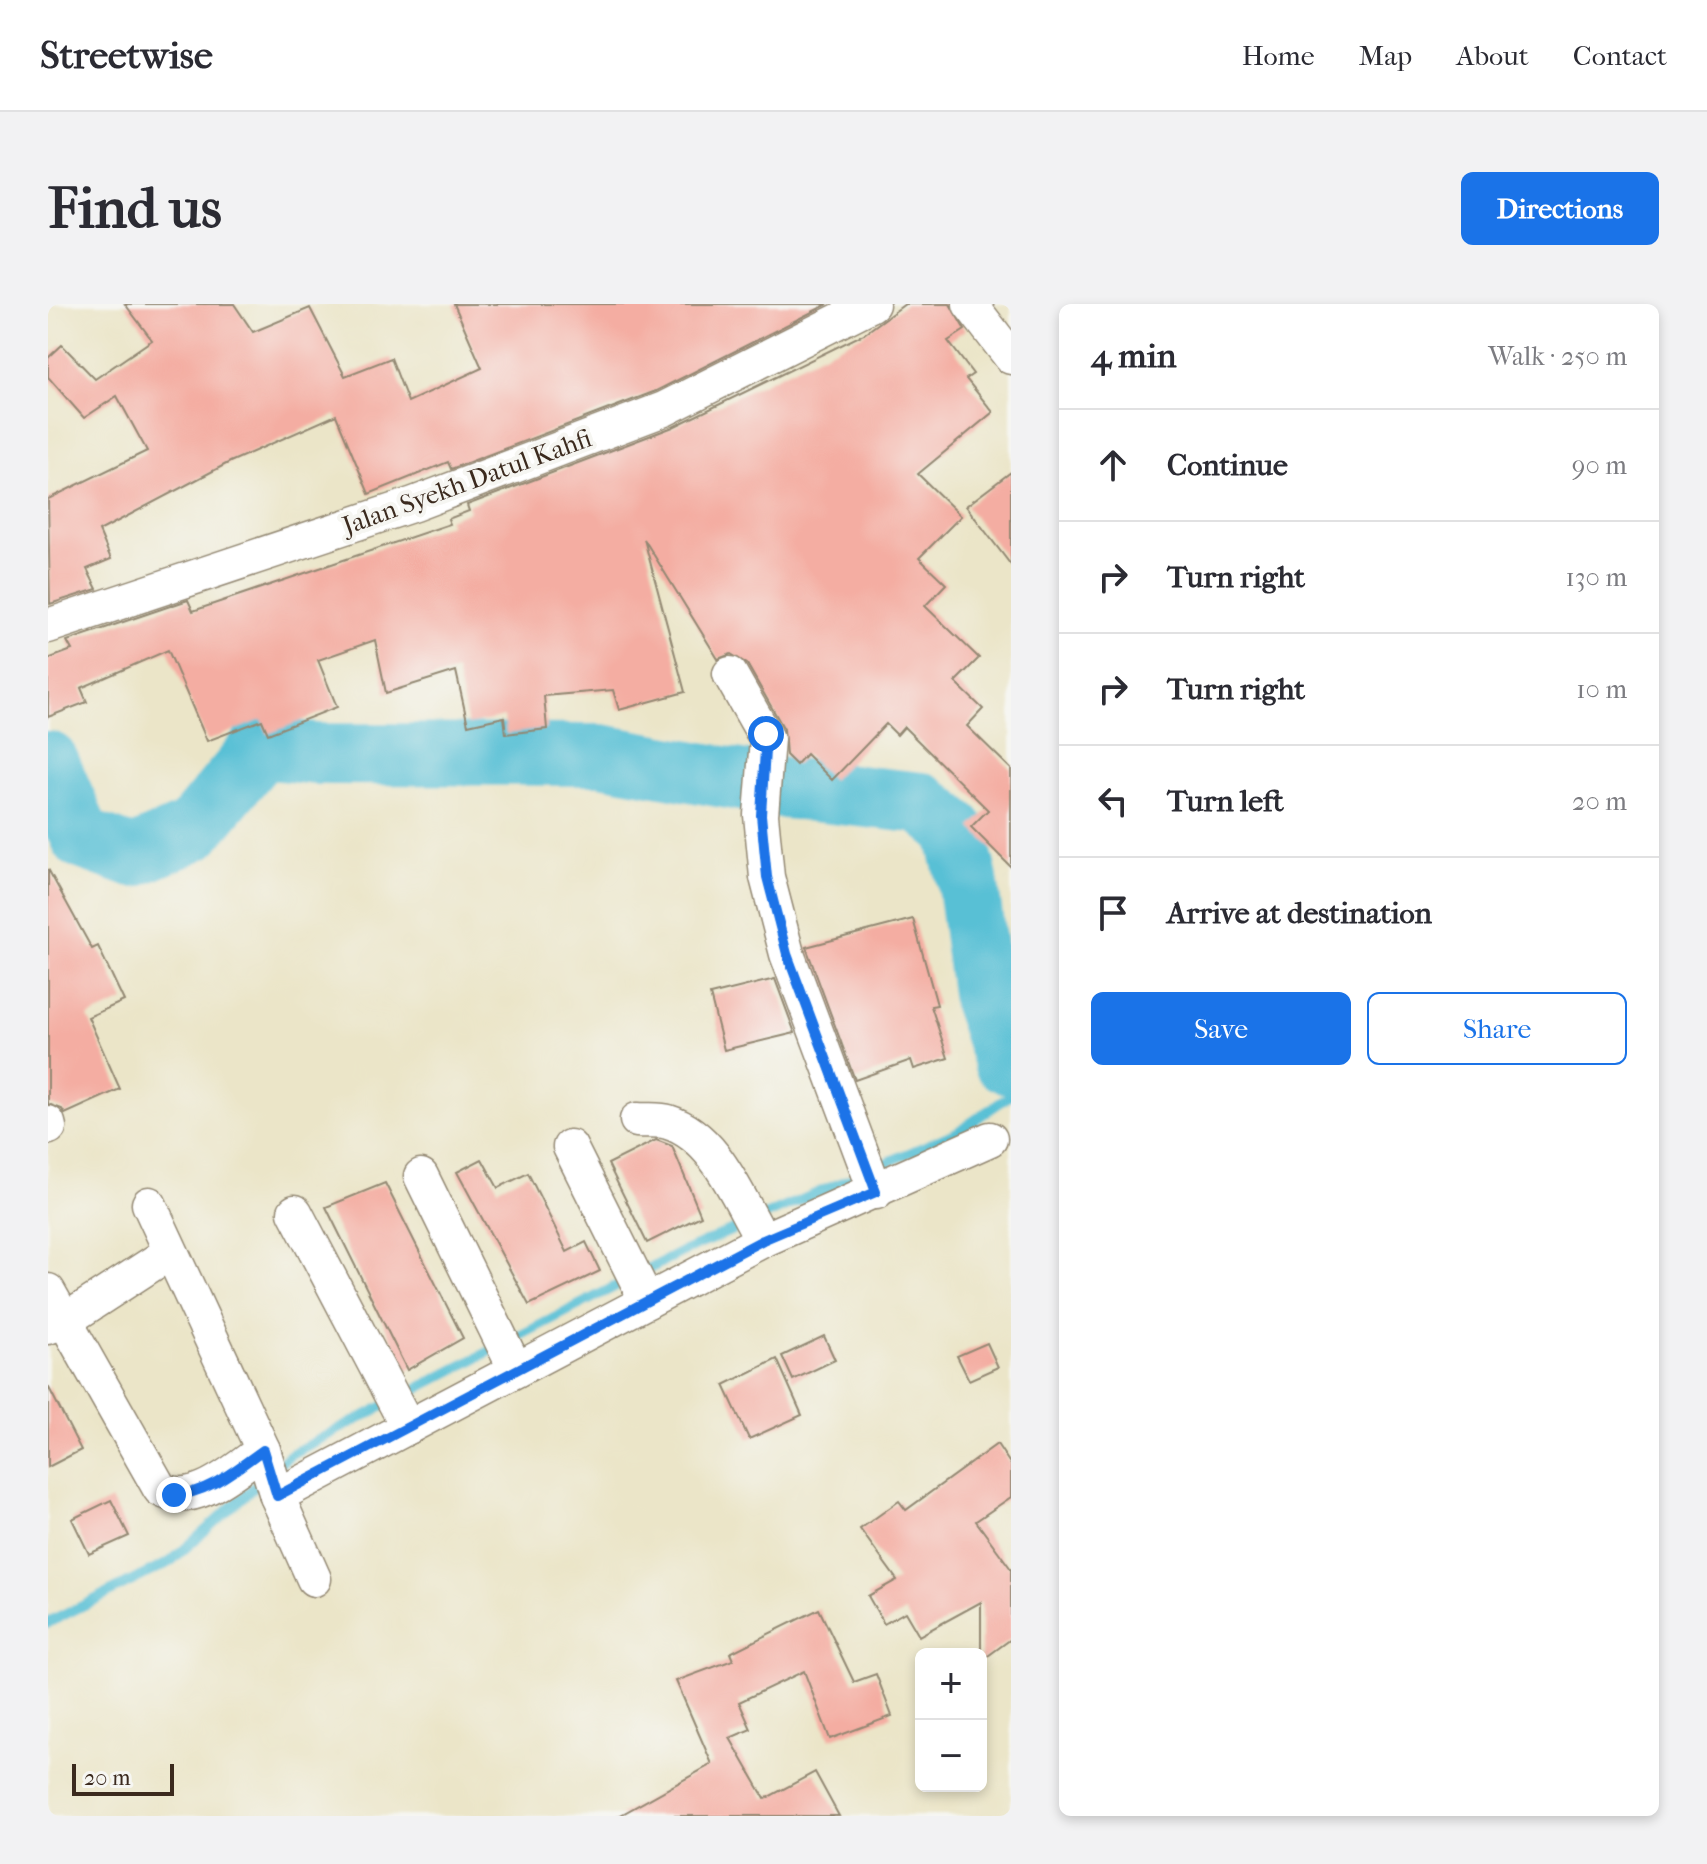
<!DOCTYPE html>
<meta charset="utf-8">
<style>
:root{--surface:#fff;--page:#f2f2f3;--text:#2b2b33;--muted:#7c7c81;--line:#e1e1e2;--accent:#1a73e8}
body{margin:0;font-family:"IM FELL French Canon",serif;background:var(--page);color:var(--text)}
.controls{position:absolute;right:24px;bottom:24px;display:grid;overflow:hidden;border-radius:12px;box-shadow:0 4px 12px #0003}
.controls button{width:72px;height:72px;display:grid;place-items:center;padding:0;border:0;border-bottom:2px solid var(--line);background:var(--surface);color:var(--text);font:40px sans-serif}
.scale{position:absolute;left:24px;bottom:20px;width:102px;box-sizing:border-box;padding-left:8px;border:4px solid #3b2a1e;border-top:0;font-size:22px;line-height:28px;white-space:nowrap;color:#3b2a1e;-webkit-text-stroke:6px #f6f6f2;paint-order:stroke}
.stop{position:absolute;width:24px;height:24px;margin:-18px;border:6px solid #1a73e8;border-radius:50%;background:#fff}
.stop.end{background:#1a73e8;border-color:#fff;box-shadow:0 2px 8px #0008}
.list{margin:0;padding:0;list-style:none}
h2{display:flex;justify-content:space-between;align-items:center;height:104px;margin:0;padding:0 32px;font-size:34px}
h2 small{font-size:26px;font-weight:400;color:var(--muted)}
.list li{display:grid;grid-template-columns:52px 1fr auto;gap:24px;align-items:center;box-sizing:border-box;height:112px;padding:0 32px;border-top:2px solid var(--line)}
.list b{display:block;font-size:30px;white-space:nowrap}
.list em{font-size:26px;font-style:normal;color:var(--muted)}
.actions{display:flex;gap:16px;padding:24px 32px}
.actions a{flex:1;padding:18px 0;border:2px solid var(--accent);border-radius:12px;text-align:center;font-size:28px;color:var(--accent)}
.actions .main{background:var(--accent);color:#fff}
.icon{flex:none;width:44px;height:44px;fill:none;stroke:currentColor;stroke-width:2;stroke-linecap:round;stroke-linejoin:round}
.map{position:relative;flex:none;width:963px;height:1512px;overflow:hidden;border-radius:12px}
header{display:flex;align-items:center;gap:48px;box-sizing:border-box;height:112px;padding:0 40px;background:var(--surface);border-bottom:2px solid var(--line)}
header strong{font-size:38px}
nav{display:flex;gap:44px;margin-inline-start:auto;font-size:28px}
.intro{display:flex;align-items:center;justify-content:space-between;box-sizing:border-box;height:192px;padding:0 48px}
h1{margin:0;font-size:56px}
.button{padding:20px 36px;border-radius:12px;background:var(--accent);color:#fff;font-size:28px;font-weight:700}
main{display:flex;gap:48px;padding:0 48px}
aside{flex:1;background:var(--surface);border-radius:12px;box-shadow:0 4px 12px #0003}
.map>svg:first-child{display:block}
</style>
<header>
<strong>Streetwise</strong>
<nav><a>Home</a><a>Map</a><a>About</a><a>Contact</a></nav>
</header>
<div class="intro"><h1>Find us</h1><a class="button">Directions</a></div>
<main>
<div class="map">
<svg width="963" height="1512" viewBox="0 0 963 1512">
<rect width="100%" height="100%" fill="#f6f6f2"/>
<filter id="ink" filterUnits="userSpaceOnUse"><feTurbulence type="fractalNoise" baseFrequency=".0125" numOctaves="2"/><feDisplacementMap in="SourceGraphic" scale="16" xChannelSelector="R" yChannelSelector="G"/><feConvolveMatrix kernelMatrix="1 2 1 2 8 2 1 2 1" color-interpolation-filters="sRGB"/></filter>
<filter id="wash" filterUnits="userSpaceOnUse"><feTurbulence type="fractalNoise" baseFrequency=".006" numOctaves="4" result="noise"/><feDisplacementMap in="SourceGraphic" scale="32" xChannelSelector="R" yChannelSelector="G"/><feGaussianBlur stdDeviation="1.8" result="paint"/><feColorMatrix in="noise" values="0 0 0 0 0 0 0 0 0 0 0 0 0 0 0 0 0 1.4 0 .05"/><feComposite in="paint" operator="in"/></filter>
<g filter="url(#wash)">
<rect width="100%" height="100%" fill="#ebe5c8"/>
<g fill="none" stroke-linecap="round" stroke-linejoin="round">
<!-- stream -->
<g stroke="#58c0d5" stroke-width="10">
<path d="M228,1163l15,-13 389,-201 277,-121 54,-37"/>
<path d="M0,1319l122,-61 94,-84"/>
</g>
<!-- river -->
<path stroke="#58c0d5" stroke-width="62" d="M0,458l33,76 52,19 59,-26 69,-83 56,6 284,1 184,33 137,15 33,27 12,49 16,121 21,61 7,3"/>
</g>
<g id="blocks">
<!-- building -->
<g fill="#f4ada2">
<path d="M77,0h109l19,28 57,-24 35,68 46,-18 17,44 74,-34 -28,-64h374l-172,87 -205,78 -3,-7 -79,32 -33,-79 -106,47 -131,69 12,28 -24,10 10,20 -47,15 -2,-105 99,-48 -30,-55 -33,22 -36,-41v-19l14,-13 33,34 57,-39z"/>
<path d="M857,0h45l15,26 -17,11 25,33 -7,5 27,33 -75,62 43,42 -42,42 27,26 -21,22 54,52 -24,24 28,27 -16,17 44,43v98l-40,-40 17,-17 -84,-83 -7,8 -11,-11 -54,56 -26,-26 -10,11 -10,-10 -2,-26 -37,-65 -16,-10 -13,5 -74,-120 41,153 -66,18 -6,-20 -69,6 3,33 -41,5 -2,-17 -36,8 -12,-54 -70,22 -11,-53 -57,20 19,47 -69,27 -6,-14 -55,21 -39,-91 -87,38 6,14 -39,15v-58l24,-9 -5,-9 121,-41 5,11 257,-87 -2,-5 21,-8 -2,-6 206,-78 191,-93z"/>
<path d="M963,168v93l-45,-59z"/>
<path d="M0,565l44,80 6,-3 26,55 -36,16 32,72 -55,25 -3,-5 -14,-5z"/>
<path d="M865,615l24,86 -6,1 17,52 -34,11 -3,-9 -56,20 -49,-133z"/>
<path d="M727,675l20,54 -71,17 -14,-55z"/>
<path d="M608,836l16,6 29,70 -54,27 -39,-79z"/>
<path d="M434,855l16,29 30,-15 39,79 19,-10 14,29 -71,34 -72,-133z"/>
<path d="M337,879l78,155 -56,32 -81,-163z"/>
<path d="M776,1032l11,24 -42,20 -11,-24z"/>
<path d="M939,1039l11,24 -29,13 -12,-24z"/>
<path d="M729,1055l25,56 -53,24 -25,-54z"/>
<path d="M0,1082l33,64 -33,17z"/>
<path d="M949,1140l14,21v32l-35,24 35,48v70l-30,22v-59l-62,34 -14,-24 -21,12 -16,-28 29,-16 -37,-51 39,-28 7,9z"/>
<path d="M63,1196l18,36 -40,18 -17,-35z"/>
<path d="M771,1305l35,73 22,-8 16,42 -62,23 -26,-68 -65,31 12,27 -21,9 35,61 50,-27 24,44h-220l93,-52 -36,-83 57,-21 -3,-7z"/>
</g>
</g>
</g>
<g filter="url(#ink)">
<use href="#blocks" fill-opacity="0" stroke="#938873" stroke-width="2"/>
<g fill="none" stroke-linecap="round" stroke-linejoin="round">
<!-- minor casing -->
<g stroke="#938873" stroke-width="37">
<g id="minor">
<path d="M922,0l41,53"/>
<path d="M0,322l366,-122 250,-95 208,-105"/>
<path d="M682,370l37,65 -6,76 6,62 20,77 89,238"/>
<path d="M589,816c10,1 22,-1 31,2 49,15 71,79 95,118"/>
<path d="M0,819l1,4"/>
<path d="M522,843l77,154"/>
<path d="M373,872l95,194"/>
<path d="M101,900l114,246 14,46 37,83"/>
<path d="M247,908l113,215"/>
<path d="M0,987l112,198c34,20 77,-21 103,-39"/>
<path d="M0,1023l18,-7 103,-67"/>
<path d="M229,1192l486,-256 227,-101"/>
</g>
</g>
<!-- minor -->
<use href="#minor" stroke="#fff" stroke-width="34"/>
</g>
</g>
<g fill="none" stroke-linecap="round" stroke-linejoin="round" filter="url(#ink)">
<!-- route -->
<path stroke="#1a73e8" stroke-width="10" d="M126,1191c34,-1 62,-26 89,-45l14,46 486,-256 113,-48 -89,-238 -20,-77 -6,-62 5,-81"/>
</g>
<g text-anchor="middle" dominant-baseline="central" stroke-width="8" stroke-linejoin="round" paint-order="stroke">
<!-- street labels -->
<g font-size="26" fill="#3b2a1e" stroke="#f6f6f2">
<text transform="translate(419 178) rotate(-20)">Jalan Syekh Datul Kahfi</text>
</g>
</g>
</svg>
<div class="controls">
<button>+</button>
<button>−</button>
</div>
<div class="scale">20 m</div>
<div class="stop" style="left:718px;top:430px"></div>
<div class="stop end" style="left:126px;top:1191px"></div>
</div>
<aside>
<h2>4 min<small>Walk · 250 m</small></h2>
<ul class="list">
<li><svg class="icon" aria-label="ahead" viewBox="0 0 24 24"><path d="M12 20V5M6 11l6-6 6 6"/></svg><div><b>Continue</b></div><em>90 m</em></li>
<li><svg class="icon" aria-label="right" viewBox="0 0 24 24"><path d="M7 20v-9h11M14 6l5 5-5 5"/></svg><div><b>Turn right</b></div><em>130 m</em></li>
<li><svg class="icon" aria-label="right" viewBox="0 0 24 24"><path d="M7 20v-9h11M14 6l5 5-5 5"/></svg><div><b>Turn right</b></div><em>10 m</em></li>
<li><svg class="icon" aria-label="left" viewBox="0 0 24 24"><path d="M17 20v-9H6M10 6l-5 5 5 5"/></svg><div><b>Turn left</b></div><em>20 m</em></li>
<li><svg class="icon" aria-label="arrive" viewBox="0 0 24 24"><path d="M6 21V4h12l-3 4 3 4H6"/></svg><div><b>Arrive at destination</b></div></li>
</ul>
<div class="actions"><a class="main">Save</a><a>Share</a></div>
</aside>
</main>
